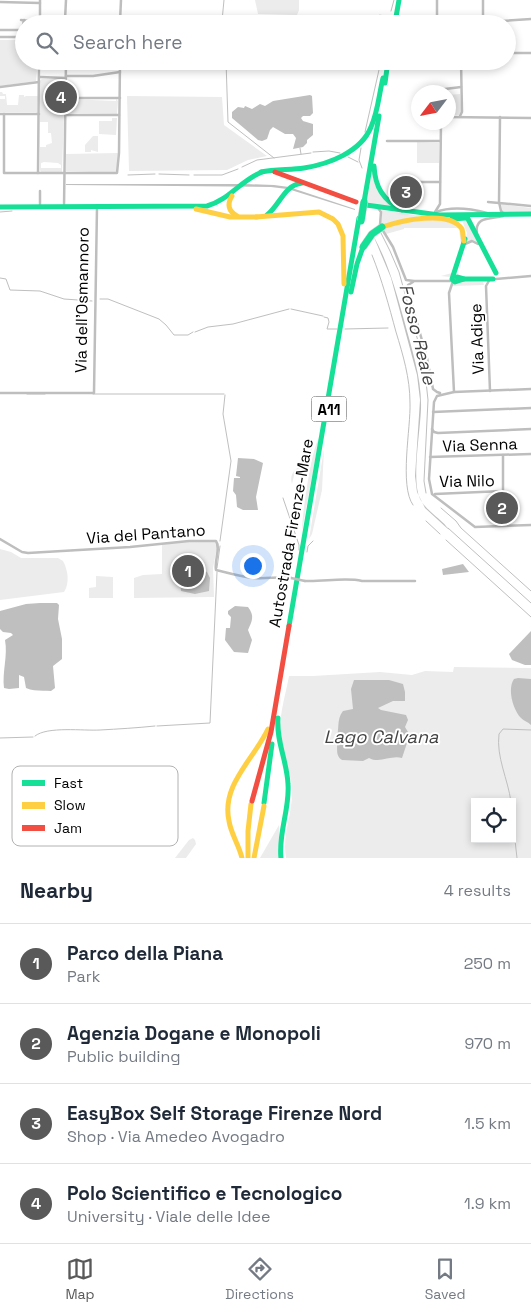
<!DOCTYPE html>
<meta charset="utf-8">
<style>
:root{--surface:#fff;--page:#f6f6f7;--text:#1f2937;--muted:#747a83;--line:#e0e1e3;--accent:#595959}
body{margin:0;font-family:"Space Grotesk",sans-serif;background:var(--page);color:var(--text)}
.controls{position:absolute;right:15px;bottom:15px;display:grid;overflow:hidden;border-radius:0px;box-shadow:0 2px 8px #0003}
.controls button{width:45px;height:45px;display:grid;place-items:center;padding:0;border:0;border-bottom:1px solid var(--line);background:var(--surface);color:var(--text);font:25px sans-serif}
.compass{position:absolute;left:411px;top:85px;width:45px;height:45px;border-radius:50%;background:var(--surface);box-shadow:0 2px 8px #0003;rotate:238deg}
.you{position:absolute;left:252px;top:565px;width:18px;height:18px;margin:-12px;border:4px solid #fff;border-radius:50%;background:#1a73e8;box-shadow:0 0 0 8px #1a73e833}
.badge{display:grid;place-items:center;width:32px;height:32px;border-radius:50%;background:var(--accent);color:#fff;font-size:16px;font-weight:700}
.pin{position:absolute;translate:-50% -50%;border:2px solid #fff;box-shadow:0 1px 5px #0006}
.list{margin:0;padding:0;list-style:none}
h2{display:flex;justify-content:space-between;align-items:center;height:65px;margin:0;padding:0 20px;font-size:21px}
h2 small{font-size:16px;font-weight:400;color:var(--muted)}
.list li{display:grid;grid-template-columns:32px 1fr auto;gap:15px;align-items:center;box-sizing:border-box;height:80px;padding:0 20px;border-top:1px solid var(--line)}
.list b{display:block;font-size:19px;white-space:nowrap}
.list p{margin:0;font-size:16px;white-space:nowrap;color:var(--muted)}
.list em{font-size:16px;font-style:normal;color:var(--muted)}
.icon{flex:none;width:28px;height:28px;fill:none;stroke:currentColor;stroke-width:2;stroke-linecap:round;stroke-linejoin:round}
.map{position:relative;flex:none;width:531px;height:858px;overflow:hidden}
.search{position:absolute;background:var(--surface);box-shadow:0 2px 8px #0003;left:15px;right:15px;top:15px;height:55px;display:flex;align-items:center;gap:12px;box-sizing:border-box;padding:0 18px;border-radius:28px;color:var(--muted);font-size:19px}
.sheet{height:385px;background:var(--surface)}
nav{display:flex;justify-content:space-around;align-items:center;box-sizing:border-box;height:70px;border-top:1px solid var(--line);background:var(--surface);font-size:14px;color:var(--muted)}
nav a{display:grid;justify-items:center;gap:2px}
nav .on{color:var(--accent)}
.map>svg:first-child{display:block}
</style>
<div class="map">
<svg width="531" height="858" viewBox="0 0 531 858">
<rect width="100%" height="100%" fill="#fff"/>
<!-- green -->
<g fill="#ececec" fill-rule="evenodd">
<path d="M255,0h44v10l-2,5 -39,-1z"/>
<path d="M0,40h24v21h14l-2,20 -36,5z"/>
<path d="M42,79h21l2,2 -3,91h-21l-1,-2v-23h6v-2l6,-2 -1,-10h-3v-11h-8v-42zM44,162l14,1 3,2v3h-20v-5z"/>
<path d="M0,92h2l1,2h3l1,11h11l1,-10h5v2l2,-1h12l-1,16 -1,1v-1h-36v-13h5v-3h-5z"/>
<path d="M460,94l1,18 -2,3h-10l-1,-20z"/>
<path d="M127,96l95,1 2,28 43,31 -19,4 -21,10 -98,1z"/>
<path d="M68,99l48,2v-2l2,2 -1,13 -49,-1 -1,-1z"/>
<path d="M112,118h5l-1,17 -17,-1v-13h13z"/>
<path d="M93,136h5v16l-7,-2v2h-6v-7z"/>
<path d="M417,142l22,1v20h-22z"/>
<path d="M118,153l-1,20 -51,-2v-17z"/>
<path d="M372,171l2,11 20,25 -28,-3z"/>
<path d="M501,204l30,4v4l-26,1 -3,-2z"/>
<path d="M382,210l38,6 -39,10z"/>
<path d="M417,219c56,-1 50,10 35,55l-2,3 -9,-1 11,-3 9,-28 -2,-17h-55v1l-18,5 -3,-6 19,-7z"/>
<path d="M467,220l11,23 -5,-2 -8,2 2,-10 -4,-10 1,-2z"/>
<path d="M460,281l23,1 1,3 -32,1 1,-3z"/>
<path d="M319,438l-17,93c0,-16 9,-81 17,-93z"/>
<path d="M312,445l-1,13 -5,6h-4l-2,7h-5l-3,13c-4,-15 10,-16 16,-27 2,-3 2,-8 4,-12z"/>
<path d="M324,449l-2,41 -10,44 -3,5z"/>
<path d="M188,542h28l1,5 -4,21 1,29 -80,1v-20l9,-3 19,-1v-30z"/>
<path d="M0,549l11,3 10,6h37l5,3c5,9 7,22 1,31l-64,8z"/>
<path d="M96,576l17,1v21h-24v-10l7,-1z"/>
<path d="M454,667l77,1v190h-245c-4,-23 6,-42 6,-65 1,-17 -9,-32 -11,-49 -4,-23 4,-46 8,-68h24l67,-4 32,3 13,-4 28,1zM475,802h37v37h-37z"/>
<path d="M279,825l1,33h-20z"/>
<path d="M193,838l2,2 1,4 -10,14h-11l14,-18z"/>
</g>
<!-- water -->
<g fill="#bfbfbf">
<path d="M310,95l2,1 1,17 -3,3h-7l-2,2 2,3 10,3v11l-6,5v3l-4,4 -10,2 3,-11 -3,-4h-8l-12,-7 -3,3 -3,9 -5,2 -4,-1 -26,-22v-6l6,-5 6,1 1,-2 7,3 8,-5 5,2 8,-5z"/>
<path d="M66,184h179l29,1 15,2 -2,2 -16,-2 -205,-2z"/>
<path d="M292,188l63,21v1l-64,-20z"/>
<path d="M373,235c15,27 23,56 31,85 8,30 18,59 17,89 -1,23 -8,63 -3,84 4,17 23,24 31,37l-24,-22 -8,-16 -2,-16 5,-76 -3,-25 -26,-97z"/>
<path d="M238,458l16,1 9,4 -7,34 2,13h-15l-6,-3 -1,-12 -3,-4 1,-13h6v-1l-4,-1z"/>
<path d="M187,553l4,3v7h9l3,7 4,2 3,6 -1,13 -14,3 -14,-3 -1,-9 4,-5 3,2 10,-5 -8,-8 -8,1v-4z"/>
<path d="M463,564l6,8 -26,3 -1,-6z"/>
<path d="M40,603h17l2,2 -1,14 4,20v20l-9,7 2,22 -4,3c-8,-1 -17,1 -25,-3l-2,-11 -5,-2v13l-10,1 -5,-1c-2,-16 4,-32 1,-48l8,-5 -2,-2 -8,-1 -3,-3v-18l26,-7z"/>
<path d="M235,606l13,1c7,9 4,14 0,23l4,10 -4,13 -14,-1 -9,-12 1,-12h4l1,-11 -3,-3v-3z"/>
<path d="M531,631v34h-6l-13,-5 -3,-6z"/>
<path d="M518,678l13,1v46c-3,-3 -7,-4 -10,-7 -8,-8 -14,-29 -7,-39z"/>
<path d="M354,680h35l14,4 2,8v9h-12l-15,7 3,2 25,5 2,5 -3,7 3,5 -3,4 3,4 -6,18c-12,-3 -22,6 -33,0l-6,3 -21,-1c-8,-5 -3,-14 -6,-21 4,-8 0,-20 7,-28l10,-2 -2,-20z"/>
</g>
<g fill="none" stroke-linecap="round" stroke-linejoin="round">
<!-- stream -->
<g stroke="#bfbfbf" stroke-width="1">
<path d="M391,11l3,-11"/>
<path d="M229,18h89"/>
<path d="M320,18l27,-1"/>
<path d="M124,20l96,-1"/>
<path d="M124,21l96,1"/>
<path d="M222,21l2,-21"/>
<path d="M359,22h25"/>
<path d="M233,23l122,-1"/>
<path d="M222,24v-2"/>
<path d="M388,24v-4"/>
<path d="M226,61l2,61 46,36"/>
<path d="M365,132l16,-71"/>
<path d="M300,148l1,6"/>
<path d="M361,148l-2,12 3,8"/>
<path d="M313,152l16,-1 11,2"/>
<path d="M348,157l10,5"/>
<path d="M242,167l15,-7 54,-7"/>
<path d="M159,174l30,1"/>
<path d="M128,175l27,-1"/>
<path d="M194,175h28l16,-6"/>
<path d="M0,212l12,-1"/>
<path d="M381,233l9,18 9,21 25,91 4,37 -4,81 2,12"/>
<path d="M372,255c10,25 17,51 24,77 7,23 14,46 14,71 1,24 -11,83 3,102"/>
<path d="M0,278l6,1 4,11 30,1 24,8 28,2"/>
<path d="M100,299h8l51,20 7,6 8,10h14l5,-3"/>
<path d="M291,309l32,7"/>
<path d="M324,317l4,1 1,4 -2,7h10"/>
<path d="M345,329l43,-1"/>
<path d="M195,332l13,-5 25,-3 56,-15"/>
<path d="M27,394h18"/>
<path d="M93,394h131"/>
<path d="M283,498l16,47v5"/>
<path d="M441,508l15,13 5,7 70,63"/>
<path d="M426,521l14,13"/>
<path d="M448,528l83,75"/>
<path d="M446,540l85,77"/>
<path d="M220,541l11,-80 -8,-47 2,-19"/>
<path d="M307,552l1,-6 5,-5"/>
<path d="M217,568l3,-22"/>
<path d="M157,726l53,-3 7,-151"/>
<path d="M35,736c12,-10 49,-5 65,-6 18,-1 36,-2 55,-4"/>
<path d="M0,738l33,-1"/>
<path d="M511,802c-3,-23 -15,-45 -12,-68l4,-5 28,1"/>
<path d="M512,814l5,44"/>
</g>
<!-- street -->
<g stroke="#bebebe" stroke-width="2.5">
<path d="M40,0v19"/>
<path d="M437,0v23"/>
<path d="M483,0v21"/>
<path d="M0,2l40,1"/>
<path d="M40,19l25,1"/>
<path d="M399,19l30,2 2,1"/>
<path d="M21,20l17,2"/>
<path d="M65,20l1,-20"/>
<path d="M349,20l17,-1 14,-3 8,1"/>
<path d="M66,22l54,1"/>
<path d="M120,22l1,-22"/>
<path d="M419,23l83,-2 29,-2"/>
<path d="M0,30h22l2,-10"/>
<path d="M0,37h24"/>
<path d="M507,53h24"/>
<path d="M66,76h27l27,-4"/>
<path d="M40,77l26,1"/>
<path d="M0,87l39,-5"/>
<path d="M441,92l4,-3 16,-2"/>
<path d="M66,98h54"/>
<path d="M0,114h39"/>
<path d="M4,114v59h113l2,-20 1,-92"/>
<path d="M66,115h53"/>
<path d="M460,116l2,-4 -1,-51"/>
<path d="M448,117l83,1"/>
<path d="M500,117l-1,85 2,9 3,3"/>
<path d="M387,141h53"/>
<path d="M38,173l1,-112"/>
<path d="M397,182h43"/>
<path d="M40,191v15"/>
<path d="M488,202l43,4"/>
<path d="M64,207l2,-146"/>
<path d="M378,208l3,4 -1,13"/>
<path d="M435,212l5,-8 1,-82"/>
<path d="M436,212c16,-6 36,-3 51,1"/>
<path d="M382,229l11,18 13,33 8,1h39l-4,12 5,99"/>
<path d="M477,234c-3,-18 14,-15 26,-18"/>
<path d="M465,244l7,-3 6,3"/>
<path d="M490,279l-4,7 4,105"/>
<path d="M496,279l35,-3"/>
<path d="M413,282l-5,3v6l19,67 6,31 4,3 3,1"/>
<path d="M531,389l-77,3 -17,4 -3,6 -5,77 3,15 43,33 56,-2"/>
<path d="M0,393h94l3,-186"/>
<path d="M433,412l98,-4"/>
<path d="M432,429l2,3 4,1 93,-4"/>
<path d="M430,457l101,-3"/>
<path d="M435,494l68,-3v-36"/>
<path d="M0,539l22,13 6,1 102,-6 59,-6h27c5,7 -2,20 0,29 13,3 25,7 39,8 13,1 24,-2 36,0"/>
<path d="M305,581c18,1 40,-4 57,0h53"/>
</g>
<!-- fast -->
<g stroke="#16e098" stroke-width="5">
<path d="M396,17l3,-17"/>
<path d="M385,83l3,-22"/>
<path d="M374,166c1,21 9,34 28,44"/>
<path d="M261,172c14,-3 29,-2 43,-4 25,-4 57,-16 67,-41 7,-15 8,-33 12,-49"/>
<path d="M364,202l15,-86"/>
<path d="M366,205l73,10 92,-1"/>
<path d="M0,207l207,-1c22,-6 34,-26 55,-34"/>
<path d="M267,215c13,-10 17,-30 35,-32"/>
<path d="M467,217l29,56"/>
<path d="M452,219l14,-1"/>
<path d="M457,277l7,2h29"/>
<path d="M464,279l-9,3 -3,-3 13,-40"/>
<path d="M351,292l6,-28 6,-17"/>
<path d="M289,626l70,-408"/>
<path d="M278,718c-2,23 9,43 10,66 2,25 -10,49 -7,74"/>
<path d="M264,803l8,-59"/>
</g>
<!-- slow -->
<g stroke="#ffcf43" stroke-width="5">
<path d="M232,196c-5,8 -4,15 5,20"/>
<path d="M196,209l34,8h27"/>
<path d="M256,217l63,-5 14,7 5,5 5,12 1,48"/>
<path d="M382,227c18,-6 67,-18 80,2 1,3 1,9 2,12"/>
<path d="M242,858c-3,-13 -11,-24 -13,-37 -8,-36 25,-62 39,-92"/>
<path d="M248,858v-27l3,-27"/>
<path d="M254,858l10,-52"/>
</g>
<!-- jam -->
<g stroke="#f24e42" stroke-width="5">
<path d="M275,172l81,30"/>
<path d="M252,801l19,-69 18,-106"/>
</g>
<!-- fast-bridge casing -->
<g stroke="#dbdbdb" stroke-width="8" stroke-linecap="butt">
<g id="fast-bridge">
<path d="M361,221l3,-19"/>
<path d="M363,247l9,-13 10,-7"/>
</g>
</g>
<!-- street-bridge -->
<g stroke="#bebebe" stroke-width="2.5">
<path d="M388,17l11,2"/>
<path d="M291,578l14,3"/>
</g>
<!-- fast-bridge -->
<use href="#fast-bridge" stroke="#16e098" stroke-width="7"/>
</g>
<g text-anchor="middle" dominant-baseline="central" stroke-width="4" stroke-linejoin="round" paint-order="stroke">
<!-- shield labels -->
<rect fill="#fff" stroke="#4c4c4c" stroke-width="1" x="311.5" y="396.5" width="35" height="25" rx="4"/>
<g font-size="15" font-weight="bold" fill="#000">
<text x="329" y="409">A11</text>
</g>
<!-- street labels -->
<g font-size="16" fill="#000" stroke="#fff">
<text transform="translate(82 300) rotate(-89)">Via dell'Osmannoro</text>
<text transform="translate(477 339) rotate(-92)">Via Adige</text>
<text transform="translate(480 445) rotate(-2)">Via Senna</text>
<text transform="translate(467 481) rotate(-1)">Via Nilo</text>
<text transform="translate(291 533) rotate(-80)">Autostrada Firenze-Mare</text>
<text transform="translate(146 534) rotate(-4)">Via del Pantano</text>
</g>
<!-- water labels -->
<g font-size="18" font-style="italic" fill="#444" stroke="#fff">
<text transform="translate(418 334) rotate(76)">Fosso Reale</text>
<text x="381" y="736">Lago Calvana</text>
</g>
</g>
<!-- legend -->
<rect x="12" y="766" width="166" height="80" rx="8" fill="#fff" stroke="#b2b2b2" stroke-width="1"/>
<rect x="22" y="780" width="23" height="6" fill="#16e098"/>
<rect x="22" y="802" width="23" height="7" fill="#ffcf43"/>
<rect x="22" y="825" width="23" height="6" fill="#f24e42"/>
<g font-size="14" fill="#000">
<text x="54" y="788">Fast</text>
<text x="54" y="810">Slow</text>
<text x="54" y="833">Jam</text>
</g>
</svg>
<div class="controls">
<button><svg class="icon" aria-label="locate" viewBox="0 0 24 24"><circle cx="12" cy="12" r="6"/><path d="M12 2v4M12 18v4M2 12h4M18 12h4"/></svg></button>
</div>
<svg class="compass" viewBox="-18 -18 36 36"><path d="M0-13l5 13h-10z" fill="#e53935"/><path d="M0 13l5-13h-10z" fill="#747a83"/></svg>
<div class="you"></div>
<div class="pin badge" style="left:188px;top:571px">1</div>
<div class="pin badge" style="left:502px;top:508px">2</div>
<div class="pin badge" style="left:406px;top:192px">3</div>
<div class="pin badge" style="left:61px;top:97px">4</div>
<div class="search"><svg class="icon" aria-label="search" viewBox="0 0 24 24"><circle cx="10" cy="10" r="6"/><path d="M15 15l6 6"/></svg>Search here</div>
</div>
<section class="sheet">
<h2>Nearby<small>4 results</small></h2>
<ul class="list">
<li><span class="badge">1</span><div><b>Parco della Piana</b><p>Park</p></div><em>250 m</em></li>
<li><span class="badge">2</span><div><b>Agenzia Dogane e Monopoli</b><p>Public building</p></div><em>970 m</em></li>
<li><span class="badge">3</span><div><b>EasyBox Self Storage Firenze Nord</b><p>Shop · Via Amedeo Avogadro</p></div><em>1.5 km</em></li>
<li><span class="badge">4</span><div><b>Polo Scientifico e Tecnologico</b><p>University · Viale delle Idee</p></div><em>1.9 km</em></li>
</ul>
</section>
<nav>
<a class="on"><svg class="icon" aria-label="map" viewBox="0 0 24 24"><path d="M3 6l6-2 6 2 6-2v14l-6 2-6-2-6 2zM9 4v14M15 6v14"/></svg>Map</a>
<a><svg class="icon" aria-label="directions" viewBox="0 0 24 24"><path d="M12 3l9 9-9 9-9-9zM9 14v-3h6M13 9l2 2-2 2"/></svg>Directions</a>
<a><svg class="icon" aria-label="saved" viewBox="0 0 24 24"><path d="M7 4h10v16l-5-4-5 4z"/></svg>Saved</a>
</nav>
